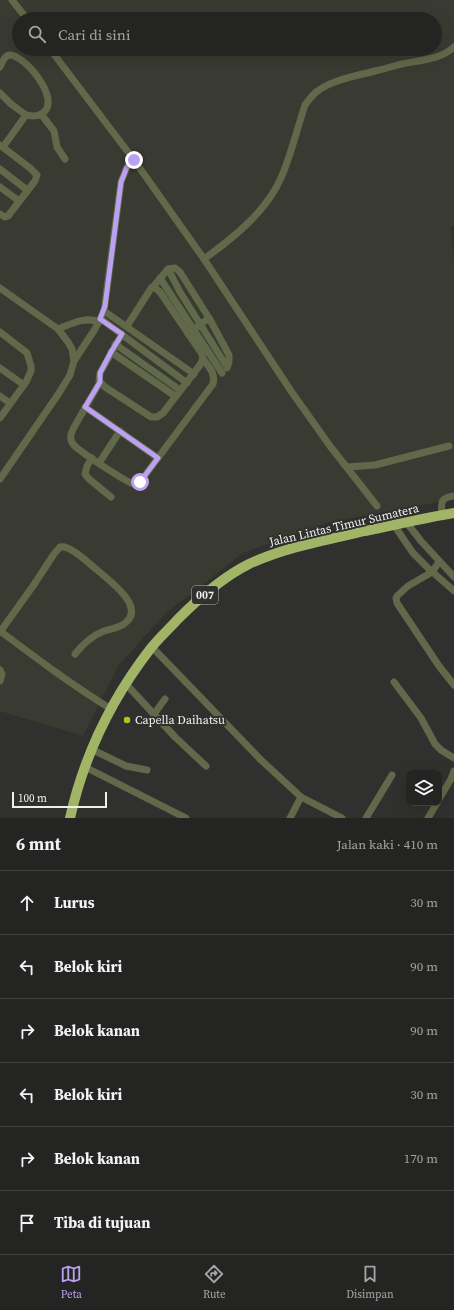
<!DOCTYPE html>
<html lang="id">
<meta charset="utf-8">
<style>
:root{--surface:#242522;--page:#2c2d2a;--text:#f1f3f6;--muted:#a3a5a5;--line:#414240;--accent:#bca0f2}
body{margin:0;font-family:"Source Serif 4",serif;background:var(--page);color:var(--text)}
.controls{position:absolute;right:12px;bottom:12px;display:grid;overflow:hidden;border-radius:8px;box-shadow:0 4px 16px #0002}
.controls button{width:36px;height:36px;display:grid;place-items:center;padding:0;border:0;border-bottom:1px solid var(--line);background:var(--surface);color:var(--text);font:20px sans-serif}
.scale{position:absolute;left:12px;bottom:10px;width:95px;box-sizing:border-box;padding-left:4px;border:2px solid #eff0ee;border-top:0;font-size:11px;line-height:14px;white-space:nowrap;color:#eff0ee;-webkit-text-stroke:3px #30312e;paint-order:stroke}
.stop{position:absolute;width:12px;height:12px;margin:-9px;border:3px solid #bca0f2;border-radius:50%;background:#fff}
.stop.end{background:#bca0f2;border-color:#fff;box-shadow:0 1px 4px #0008}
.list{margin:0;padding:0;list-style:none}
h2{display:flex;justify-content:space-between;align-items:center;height:52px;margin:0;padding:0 16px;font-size:17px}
h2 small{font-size:13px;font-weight:400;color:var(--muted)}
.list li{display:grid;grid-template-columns:26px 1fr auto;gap:12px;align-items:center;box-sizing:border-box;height:64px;padding:0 16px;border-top:1px solid var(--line)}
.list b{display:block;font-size:15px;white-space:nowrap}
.list em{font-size:13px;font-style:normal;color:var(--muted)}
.icon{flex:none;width:22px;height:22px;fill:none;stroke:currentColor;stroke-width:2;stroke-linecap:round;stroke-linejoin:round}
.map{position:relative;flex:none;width:454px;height:818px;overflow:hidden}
.search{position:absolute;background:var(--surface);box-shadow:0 4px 16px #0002;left:12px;right:12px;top:12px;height:44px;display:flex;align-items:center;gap:10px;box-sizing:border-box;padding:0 14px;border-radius:22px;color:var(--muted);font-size:15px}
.sheet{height:436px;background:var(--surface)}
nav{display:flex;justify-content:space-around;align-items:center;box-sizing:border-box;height:56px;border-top:1px solid var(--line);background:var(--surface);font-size:11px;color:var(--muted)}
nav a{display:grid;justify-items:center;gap:2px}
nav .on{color:var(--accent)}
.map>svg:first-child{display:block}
</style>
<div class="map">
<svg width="454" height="818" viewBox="0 0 454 818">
<rect width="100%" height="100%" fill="#30312e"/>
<!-- built -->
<path fill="#393b32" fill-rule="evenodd" d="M0,0h454v226l-3,1 3,39v233l-128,24 -83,30 -77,60 -48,53 -35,70 -80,-24h-3zM19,19h416v30h-416z"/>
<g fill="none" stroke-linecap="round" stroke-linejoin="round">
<!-- minor -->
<g stroke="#61694a" stroke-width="7">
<path d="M12,0l15,19"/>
<path d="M50,49l84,111 70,99 87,132 39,55 47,60"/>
<path d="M0,67c2,-4 4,-11 9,-12 14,-2 53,44 34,58 -5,4 -11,3 -17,2"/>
<path d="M0,93l11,11 15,11 -23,32"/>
<path d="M41,114l13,17 3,16 8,12"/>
<path d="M0,145l30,23 7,7 -2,6 -27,35 -3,1 -5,-3"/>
<path d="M0,169l27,21"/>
<path d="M0,187l19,14"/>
<path d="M204,259c29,-21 62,-47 77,-81 10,-23 16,-49 24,-73 3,-4 6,-8 10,-12 15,-13 41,-17 60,-22 9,-2 18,-5 27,-7 18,-4 38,-4 52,-17"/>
<path d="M168,269l12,23 47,75"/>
<path d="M160,278l62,95"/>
<path d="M153,287l15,-18 7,-1 5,4 29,46 -21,16"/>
<path d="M0,288l58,41 10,13 4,7 2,12 -4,14 -11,18 -59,86"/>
<path d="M104,311l90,63"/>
<path d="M209,318l20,37v7l-2,6"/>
<path d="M101,319l86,64"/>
<path d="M58,329c13,-5 27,-13 41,-7"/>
<path d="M0,332l27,21 4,13v5l-5,11 -26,36"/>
<path d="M122,334l-22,39 -1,8 6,6 46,30h6l6,-4 37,-48 3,-6 -1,-5 -42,-62 -5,-4 -3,-1 -2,3 -23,36"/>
<path d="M115,344l65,46"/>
<path d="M111,352l64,44"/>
<path d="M74,361l21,-32 9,-18 17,-129 6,-15 7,-7"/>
<path d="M0,368l24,17"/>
<path d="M100,382l-27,47c-2,4 -4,10 0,15 4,6 56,40 63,41l4,-3 73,-98c3,-10 -4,-17 -10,-25"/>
<path d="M0,396l10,7"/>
<path d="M85,407l73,51"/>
<path d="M92,458l-5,8 -2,8 4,5 22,18"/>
<path d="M99,463l21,-32"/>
<path d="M348,467l27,-2 74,-19"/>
<path d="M442,515c-1,-13 -2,-17 12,-19"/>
<path d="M407,523l14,18 33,36"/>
<path d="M394,525l19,28 15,15 26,23"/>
<path d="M439,562l-7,10 -24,14 -10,9 -2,3 1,5 42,63 15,19"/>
<path d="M0,631c36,27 72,54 111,78"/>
<path d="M0,632l33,-46 21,-32 6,-7c11,-2 28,16 36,22 12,11 52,38 28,55 -6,4 -14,5 -20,7 -13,5 -21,13 -29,23"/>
<path d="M152,647l109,113 40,37 41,21"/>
<path d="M0,670l2,4 -2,7"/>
<path d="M394,682l27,36 14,26 6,6 13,8"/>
<path d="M126,684l49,53 31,29"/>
<path d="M154,714l11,-15"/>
<path d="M93,750l33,16 21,4"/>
<path d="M85,767l101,51"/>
<path d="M439,799l12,-20 3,-8"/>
<path d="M290,818l11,-21"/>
<path d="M366,818l26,-43"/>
<path d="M428,818l9,-15"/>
</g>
<!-- highway -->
<path stroke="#a2b566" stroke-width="10" d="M70,818c14,-62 42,-120 81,-170 8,-10 18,-19 27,-29 21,-21 45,-42 71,-55 37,-17 77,-24 116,-33 30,-6 59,-13 89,-18"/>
</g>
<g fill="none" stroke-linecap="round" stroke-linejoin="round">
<!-- route -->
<path stroke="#bca0f2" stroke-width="5" d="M134,160l-7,7 -6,15 -16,124 -5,13 22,15 -11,18 -11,21v9l-15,25 73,51 -18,24"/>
</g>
<!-- markers -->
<circle fill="#aac719" stroke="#30312e" stroke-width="1.5" cx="127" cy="720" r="4"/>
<g text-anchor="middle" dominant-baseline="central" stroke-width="4" stroke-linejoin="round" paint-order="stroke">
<!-- shield labels -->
<rect fill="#30312e" stroke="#b6b7b4" stroke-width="1" x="192" y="586" width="26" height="18" rx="3"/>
<g font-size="11" font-weight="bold" fill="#eff0ee">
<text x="205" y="595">007</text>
</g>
<!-- street labels -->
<g font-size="12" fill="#eff0ee" stroke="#30312e">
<text transform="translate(344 525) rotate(-13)">Jalan Lintas Timur Sumatera</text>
</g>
<!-- poi labels -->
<g font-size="12" fill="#eff0ee" stroke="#30312e" text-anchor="start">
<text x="135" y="720">Capella Daihatsu</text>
</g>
</g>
</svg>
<div class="controls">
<button><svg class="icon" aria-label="layers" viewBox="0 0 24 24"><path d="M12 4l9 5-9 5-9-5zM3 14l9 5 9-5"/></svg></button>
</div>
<div class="scale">100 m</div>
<div class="stop" style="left:140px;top:482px"></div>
<div class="stop end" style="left:134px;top:160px"></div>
<div class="search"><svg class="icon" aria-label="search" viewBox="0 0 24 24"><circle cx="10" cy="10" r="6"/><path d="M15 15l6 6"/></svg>Cari di sini</div>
</div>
<section class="sheet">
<h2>6 mnt<small>Jalan kaki · 410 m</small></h2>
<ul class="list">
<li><svg class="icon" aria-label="ahead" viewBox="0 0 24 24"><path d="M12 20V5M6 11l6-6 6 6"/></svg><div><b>Lurus</b></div><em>30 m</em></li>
<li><svg class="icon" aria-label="left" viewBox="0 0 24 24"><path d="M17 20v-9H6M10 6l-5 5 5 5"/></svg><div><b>Belok kiri</b></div><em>90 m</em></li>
<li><svg class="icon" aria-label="right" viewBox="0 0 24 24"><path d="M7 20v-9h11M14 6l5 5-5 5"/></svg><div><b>Belok kanan</b></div><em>90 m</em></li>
<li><svg class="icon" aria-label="left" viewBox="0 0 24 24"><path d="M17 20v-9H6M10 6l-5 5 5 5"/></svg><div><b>Belok kiri</b></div><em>30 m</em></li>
<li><svg class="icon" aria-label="right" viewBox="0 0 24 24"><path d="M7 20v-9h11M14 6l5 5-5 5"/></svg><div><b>Belok kanan</b></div><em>170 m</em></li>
<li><svg class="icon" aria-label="arrive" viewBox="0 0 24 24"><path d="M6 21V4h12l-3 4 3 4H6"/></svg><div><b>Tiba di tujuan</b></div></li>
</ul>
</section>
<nav>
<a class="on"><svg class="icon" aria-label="map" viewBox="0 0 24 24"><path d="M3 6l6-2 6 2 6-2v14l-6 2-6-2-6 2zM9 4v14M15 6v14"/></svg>Peta</a>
<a><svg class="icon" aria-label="directions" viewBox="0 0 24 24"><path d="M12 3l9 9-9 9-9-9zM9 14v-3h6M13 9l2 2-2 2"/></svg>Rute</a>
<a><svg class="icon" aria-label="saved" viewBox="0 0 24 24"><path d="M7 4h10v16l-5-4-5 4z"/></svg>Disimpan</a>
</nav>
